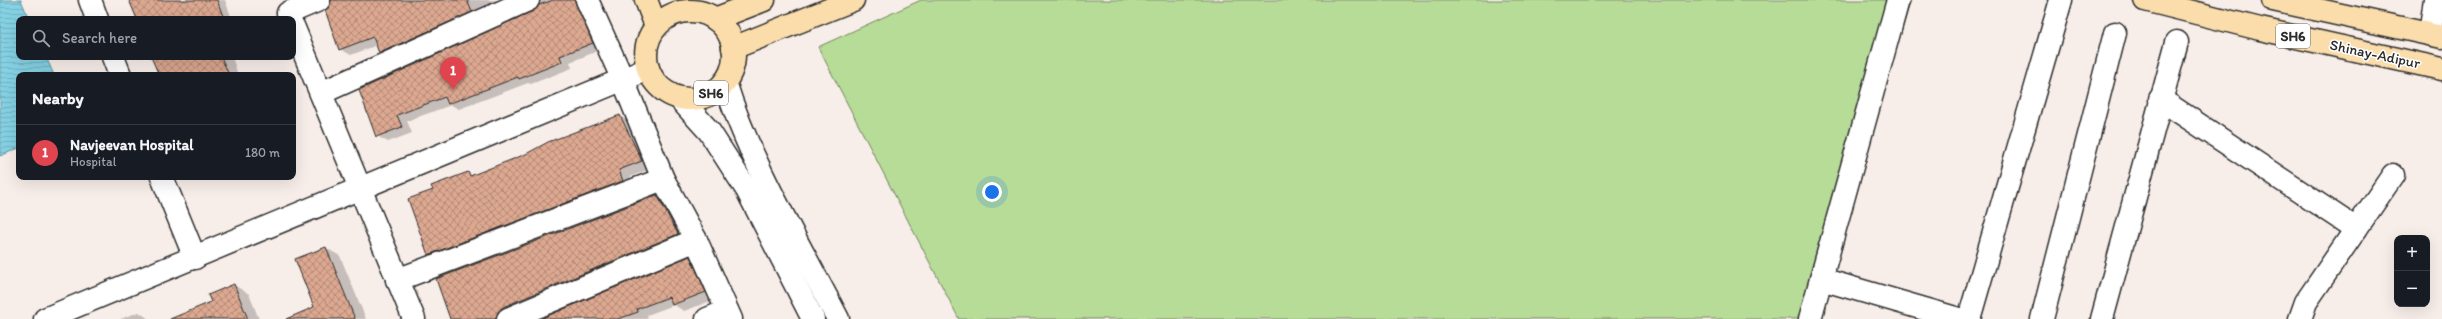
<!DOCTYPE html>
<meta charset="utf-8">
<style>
:root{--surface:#171b24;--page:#20242c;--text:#f1f3f6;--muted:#9ea1a6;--line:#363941;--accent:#db2777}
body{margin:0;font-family:Itim,sans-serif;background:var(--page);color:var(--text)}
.controls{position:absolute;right:12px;bottom:12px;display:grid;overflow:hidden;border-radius:8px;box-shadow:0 4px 16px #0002}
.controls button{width:36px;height:36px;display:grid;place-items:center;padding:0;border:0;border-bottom:1px solid var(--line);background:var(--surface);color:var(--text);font:20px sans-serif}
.you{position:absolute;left:992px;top:192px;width:14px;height:14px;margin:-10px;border:3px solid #fff;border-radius:50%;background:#1a73e8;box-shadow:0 0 0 6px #1a73e833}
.badge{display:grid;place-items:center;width:26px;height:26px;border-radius:50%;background:var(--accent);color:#fff;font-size:13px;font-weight:700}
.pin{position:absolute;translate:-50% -33px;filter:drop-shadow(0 1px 2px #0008)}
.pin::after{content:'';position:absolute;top:21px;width:14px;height:12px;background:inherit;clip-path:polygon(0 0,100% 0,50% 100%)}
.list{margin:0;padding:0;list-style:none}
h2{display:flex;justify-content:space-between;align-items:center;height:52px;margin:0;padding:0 16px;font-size:17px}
h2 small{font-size:13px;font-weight:400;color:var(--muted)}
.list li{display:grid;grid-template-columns:26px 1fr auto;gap:12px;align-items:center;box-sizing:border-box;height:56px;padding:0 16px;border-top:1px solid var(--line)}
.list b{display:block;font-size:15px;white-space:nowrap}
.list p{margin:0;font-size:13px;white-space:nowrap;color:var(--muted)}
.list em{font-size:13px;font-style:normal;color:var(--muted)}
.icon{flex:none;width:22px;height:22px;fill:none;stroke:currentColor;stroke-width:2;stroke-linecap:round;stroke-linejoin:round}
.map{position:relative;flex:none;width:2442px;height:319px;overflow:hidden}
.search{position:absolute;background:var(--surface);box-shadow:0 4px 16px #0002;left:16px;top:16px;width:280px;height:44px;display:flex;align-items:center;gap:10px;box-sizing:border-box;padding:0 14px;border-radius:8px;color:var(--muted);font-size:15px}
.panel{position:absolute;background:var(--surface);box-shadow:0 4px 16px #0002;left:16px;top:72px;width:280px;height:108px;border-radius:8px}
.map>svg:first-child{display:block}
</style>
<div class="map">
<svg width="2442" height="319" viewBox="0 0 2442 319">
<defs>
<pattern id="water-rules" width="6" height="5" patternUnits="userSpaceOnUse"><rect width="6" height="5" fill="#85d2e4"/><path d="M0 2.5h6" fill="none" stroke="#73b4c4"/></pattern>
<pattern id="building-cross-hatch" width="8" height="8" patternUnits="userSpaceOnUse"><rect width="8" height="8" fill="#dca890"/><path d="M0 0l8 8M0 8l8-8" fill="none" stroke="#b38976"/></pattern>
</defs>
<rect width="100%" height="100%" fill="#f8eee9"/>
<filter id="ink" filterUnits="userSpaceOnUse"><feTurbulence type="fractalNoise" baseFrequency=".025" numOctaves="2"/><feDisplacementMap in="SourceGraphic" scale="8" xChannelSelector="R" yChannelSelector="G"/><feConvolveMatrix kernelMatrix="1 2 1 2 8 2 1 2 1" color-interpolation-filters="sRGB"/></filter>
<g filter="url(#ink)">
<!-- grass -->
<path fill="#b7dc97" stroke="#718461" d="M921,0h990l-97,319h-855l-141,-272z"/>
<!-- water -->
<path fill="url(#water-rules)" stroke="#618f9a" d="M0,0h21l8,19h-10v38h27l8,18h-35v73l-19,8z"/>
<!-- shadow -->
<g fill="#0003">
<path d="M130,0h95l7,19h-95z"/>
<path d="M332,0h189l-130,59 -11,-7 -3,-7 -26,10 -11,-6 -14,-38z"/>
<path d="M540,0h47l16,49 -33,13 2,6 -41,16 -3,-1 -69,26 -8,-4 -44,16 5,12 -24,9 -11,-6 -17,-46 174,-78 5,-5z"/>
<path d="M152,57h80l6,18h-78z"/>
<path d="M620,116l12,7 21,45 -23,9 4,10 -193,74 -12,-7 5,-64 34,-17 5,3z"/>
<path d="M657,196l11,6 21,38 -180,79h-58z"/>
<path d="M326,248l14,8 26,63h-79l28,-12z"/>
<path d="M689,257l12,7 15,35 -32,12 -10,-6 -27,10 1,3 -2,1h-103z"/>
<path d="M234,285l15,9 10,25h-68z"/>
<path d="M139,312l10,7h-29z"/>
</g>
<!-- building -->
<g fill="url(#building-cross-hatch)" stroke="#2b2b2b">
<path d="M129,0h88l7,19h-87z"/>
<path d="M331,0h136l5,12 -93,41 -6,-16 -34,13 -14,-40 4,-3z"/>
<path d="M553,0h22l18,43 -33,13 2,6 -43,17 -1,-2 -70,27 -3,-7 -48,18 5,12 -26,10 -17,-47 174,-79 6,-6z"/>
<path d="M151,57h70l8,18h-70z"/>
<path d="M620,115l22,46 -23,9 4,11 -195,74 -20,-56 25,-9 -2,-4 37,-14 2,4 56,-22 22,-12z"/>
<path d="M657,195l21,39 -175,73 -5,5 -2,7h-46l-14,-40z"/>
<path d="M326,247l29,72h-69l28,-12 -19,-48z"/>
<path d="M690,256l16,36 -34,13 -3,-8 -32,12 1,3 -20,7h-78z"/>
<path d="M234,284l14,35h-78l41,-17 -3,-7z"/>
</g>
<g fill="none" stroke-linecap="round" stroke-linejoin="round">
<!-- street casing -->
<g stroke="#2b2b2b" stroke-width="25">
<g id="street">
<path d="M90,0l7,19"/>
<path d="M587,0l36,80 40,99 33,61 35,79"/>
<path d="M288,13l31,-13"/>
<path d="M293,26l121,293"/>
<path d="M2430,34l5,-34"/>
<path d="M113,57l7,18"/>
<path d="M321,93l207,-93"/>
<path d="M2160,99l196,130"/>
<path d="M162,177l33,81"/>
<path d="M1821,279l138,40"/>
<path d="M397,280l266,-101"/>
<path d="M508,319l188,-79"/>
<path d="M707,319l20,-8"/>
<path d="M1810,319l88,-319"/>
<path d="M1969,319l92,-319"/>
<path d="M2042,319l73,-286"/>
<path d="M2102,319l75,-277"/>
<path d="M2300,319l6,-17 87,-127"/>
</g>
</g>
<!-- secondary casing -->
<g stroke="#2b2b2b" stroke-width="25">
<g id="secondary">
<path d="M725,82c25,81 74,161 113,237"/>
<path d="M680,99l29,32 38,59 66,129"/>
<path d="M45,319l603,-250"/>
</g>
</g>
<!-- primary casing -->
<g stroke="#2b2b2b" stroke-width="25">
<g id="primary">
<path d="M646,0l10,26"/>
<path d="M2145,0l115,29 182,40"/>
<path d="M2273,0l169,37"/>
<circle cx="690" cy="55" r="44"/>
<path d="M715,19l49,-19"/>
<path d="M733,48l120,-48"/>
</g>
</g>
<!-- street -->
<use href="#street" stroke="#fff" stroke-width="22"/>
<!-- secondary -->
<use href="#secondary" stroke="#fff" stroke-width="22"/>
<!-- primary -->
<use href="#primary" stroke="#faddab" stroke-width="22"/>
</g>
</g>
<g text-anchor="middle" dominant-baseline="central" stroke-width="3" stroke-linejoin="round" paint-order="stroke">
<!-- shield labels -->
<g fill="#fff" stroke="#6b6b6b" stroke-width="1">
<rect x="2276" y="24" width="34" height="24" rx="3"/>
<rect x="694" y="81" width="34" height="24" rx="3"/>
</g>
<g font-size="14" font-weight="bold" fill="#2b2b2b">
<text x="2293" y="36">SH6</text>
<text x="711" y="93">SH6</text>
</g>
<!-- street labels -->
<g font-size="15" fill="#2b2b2b" stroke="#fff">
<text transform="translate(2375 54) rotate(12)">Shinay-Adipur</text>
</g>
</g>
</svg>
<div class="controls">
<button>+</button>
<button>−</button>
</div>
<div class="you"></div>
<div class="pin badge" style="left:453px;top:90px;background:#e0444e">1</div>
<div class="search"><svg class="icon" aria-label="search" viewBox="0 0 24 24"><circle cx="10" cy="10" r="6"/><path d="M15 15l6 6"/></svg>Search here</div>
<section class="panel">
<h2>Nearby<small></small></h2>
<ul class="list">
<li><span class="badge" style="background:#e0444e">1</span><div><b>Navjeevan Hospital</b><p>Hospital</p></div><em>180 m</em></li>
</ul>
</section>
</div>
